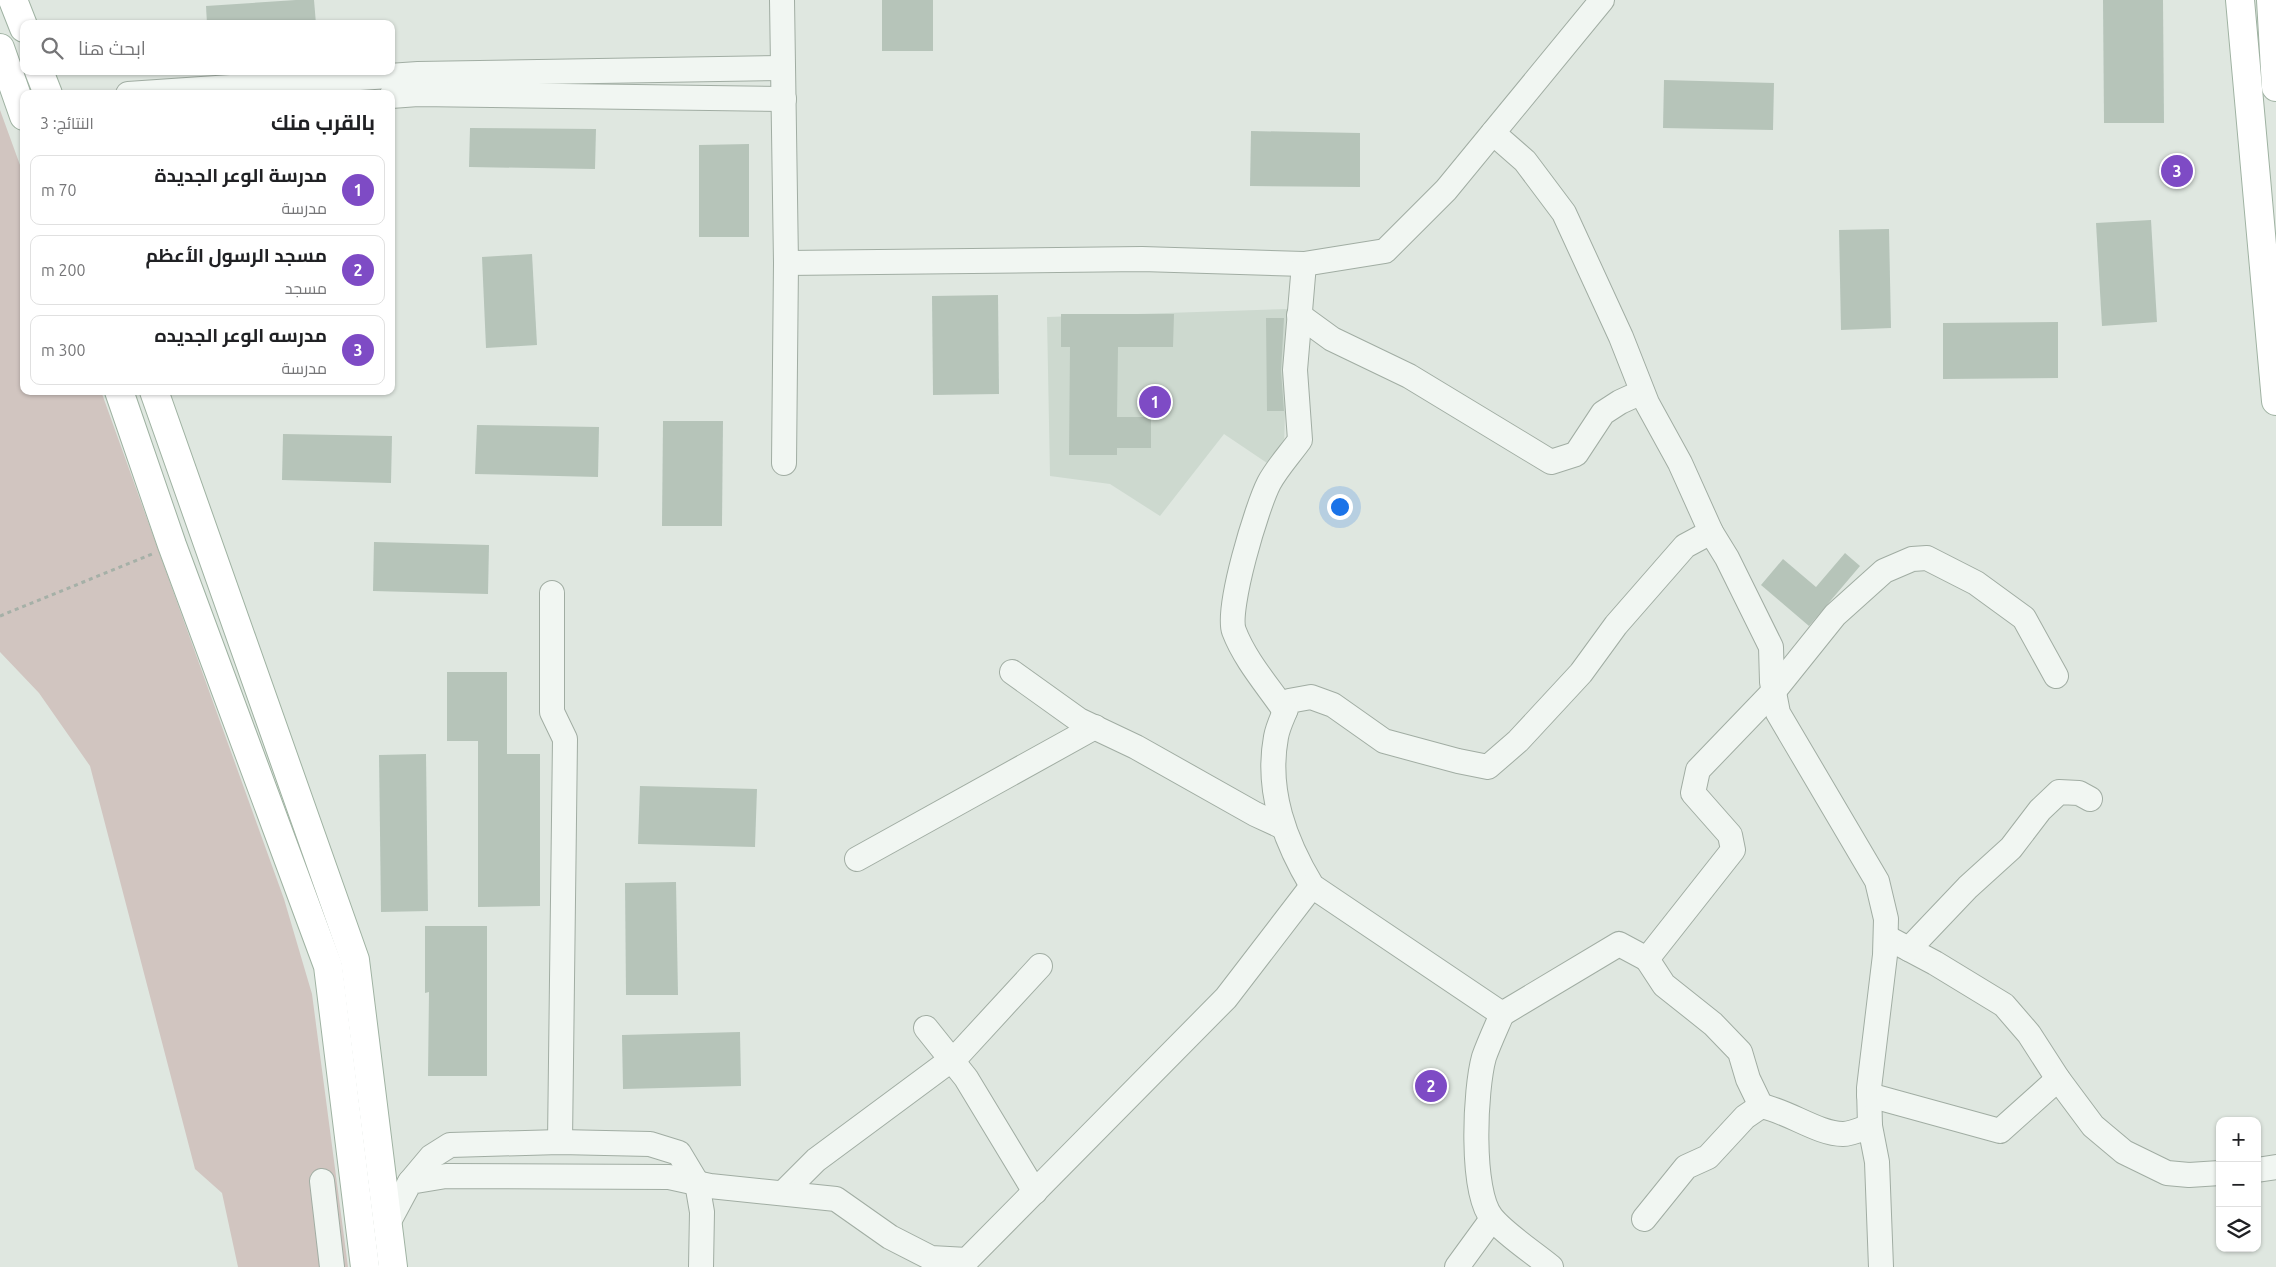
<!DOCTYPE html>
<html lang="ar">
<meta charset="utf-8">
<style>
:root{--surface:#fff;--page:#f6f6f6;--text:#202124;--muted:#757577;--line:#e0e0e0;--accent:#7e4bc5}
body{margin:0;font-family:Ubuntu,Cairo,sans-serif;background:var(--page);color:var(--text);direction:rtl}
.controls{position:absolute;right:15px;bottom:15px;display:grid;overflow:hidden;border-radius:10px;box-shadow:0 1px 4px #0004}
.controls button{width:45px;height:45px;display:grid;place-items:center;padding:0;border:0;border-bottom:1px solid var(--line);background:var(--surface);color:var(--text);font:25px sans-serif}
.you{position:absolute;left:1339px;top:506px;width:18px;height:18px;margin:-12px;border:4px solid #fff;border-radius:50%;background:#1a73e8;box-shadow:0 0 0 8px #1a73e833}
.badge{display:grid;place-items:center;width:32px;height:32px;border-radius:50%;background:var(--accent);color:#fff;font-size:16px;font-weight:700}
.pin{position:absolute;translate:-50% -50%;border:2px solid #fff;box-shadow:0 1px 5px #0006}
.list{margin:0;padding:0;list-style:none}
h2{display:flex;justify-content:space-between;align-items:center;height:65px;margin:0;padding:0 20px;font-size:21px}
h2 small{font-size:16px;font-weight:400;color:var(--muted)}
.list li{display:grid;grid-template-columns:32px 1fr auto;gap:15px;align-items:center;box-sizing:border-box;height:70px;margin:0 10px 10px;padding:0 10px;border:1px solid var(--line);border-radius:10px}
.list b{display:block;font-size:19px;white-space:nowrap}
.list p{margin:0;font-size:16px;white-space:nowrap;color:var(--muted)}
.list em{font-size:16px;font-style:normal;color:var(--muted)}
.icon{flex:none;width:28px;height:28px;fill:none;stroke:currentColor;stroke-width:2;stroke-linecap:round;stroke-linejoin:round}
.map{position:relative;flex:none;width:2276px;height:1267px;overflow:hidden;direction:ltr}
.search{position:absolute;background:var(--surface);box-shadow:0 1px 4px #0004;left:20px;top:20px;width:375px;height:55px;display:flex;align-items:center;gap:12px;box-sizing:border-box;padding:0 18px;border-radius:10px;color:var(--muted);font-size:19px}
.panel{position:absolute;background:var(--surface);box-shadow:0 1px 4px #0004;left:20px;top:90px;width:375px;height:305px;border-radius:10px;direction:rtl}
.map>svg:first-child{display:block}
</style>
<div class="map">
<svg width="2276" height="1267" viewBox="0 0 2276 1267">
<rect width="100%" height="100%" fill="#dfe7e0"/>
<!-- built -->
<path fill="#cdd9cf" d="M1288,309l-4,138 -17,16 -43,-29 -64,82 -50,-32 -60,-8 -3,-159z"/>
<!-- green -->
<path fill="#d1c5c0" d="M0,110l24,66v215h77l183,508 28,95 36,273h-110l-16,-74 -27,-24 -105,-403 -51,-73 -39,-41z"/>
<!-- building -->
<g fill="#b6c4b9">
<path d="M296,0h18l2,24h-109l-1,-18z"/>
<rect x="882" y="0" width="51" height="51"/>
<path d="M2103,0h60l1,123h-60z"/>
<path d="M1664,80l110,3 -1,47 -110,-2z"/>
<path d="M470,128l126,1 -1,40 -126,-2z"/>
<path d="M1251,131l109,2v54l-110,-1z"/>
<path d="M749,144v93h-50v-92z"/>
<path d="M2151,220l6,102 -55,4 -6,-103z"/>
<path d="M1889,229l2,99 -50,2 -2,-100z"/>
<path d="M532,254l5,91 -51,3 -4,-91z"/>
<path d="M998,295l1,99 -66,1 -1,-99z"/>
<path d="M1061,314h113l-1,33h-55l-1,70h34v31h-34v7h-48l1,-108h-9z"/>
<path d="M1266,318h18l-3,53 3,40h-17z"/>
<path d="M2058,322v56l-115,1v-56z"/>
<path d="M663,421h60l-1,105h-60z"/>
<path d="M477,425l122,2 -1,50 -123,-3z"/>
<path d="M283,434l109,2 -1,47 -109,-3z"/>
<path d="M374,542l115,3 -1,49 -115,-3z"/>
<path d="M1845,553l15,13 -51,60 -48,-41 22,-26 33,28z"/>
<path d="M447,672h60v82h33v152l-62,1v-166h-31z"/>
<path d="M426,754l2,157 -47,1 -2,-157z"/>
<path d="M640,786l117,3 -2,58 -117,-3z"/>
<path d="M676,882l2,113h-52l-1,-112z"/>
<path d="M425,926h62v150h-59l1,-84 -4,1z"/>
<path d="M740,1032l1,54 -118,3 -1,-54z"/>
</g>
<g fill="none" stroke-linecap="round" stroke-linejoin="round">
<!-- minor casing -->
<g stroke="#a1ada3" stroke-width="26">
<g id="minor">
<path d="M782,0l4,263 -2,200"/>
<path d="M128,94l290,-20 365,-6"/>
<path d="M391,96l27,-2 366,5"/>
<path d="M1493,133l32,28 39,52 57,124 26,66 33,60 31,69 16,26 44,89 1,35 6,31 99,168 9,38 -1,36 -16,133 1,38 7,36 4,105"/>
<path d="M786,263l356,-4 162,5 81,-13 61,-61 156,-190"/>
<path d="M1299,315l33,24 77,37 142,86 25,-8 27,-41 17,-11 22,-10"/>
<path d="M1711,532l-26,14 -69,79 -35,48 -63,68 -30,26 -30,-6 -74,-20 -51,-36 -22,-8 -22,4c-4,12 -11,24 -13,36 -10,54 9,104 36,149l190,128 117,-70 28,15 86,-109 -3,-15 -37,-42 5,-23 76,-79 61,-76 49,-44 28,-12 15,-1 49,25 48,35 32,58"/>
<path d="M552,593v119l13,27 -5,403"/>
<path d="M1012,672l67,48 57,27 119,67 28,13"/>
<path d="M1285,711c-17,-25 -40,-51 -51,-80 -8,-22 23,-125 35,-148 8,-15 21,-29 31,-43l-5,-70 9,-106"/>
<path d="M857,859l238,-132"/>
<path d="M1886,937l49,26 69,42 25,29 29,45 35,47 31,26 43,21 22,2 31,-2"/>
<path d="M1909,949l59,-62 43,-39 29,-38 19,-18 20,1 11,6"/>
<path d="M1647,959l17,26 49,39 27,28 8,27 13,27"/>
<path d="M1502,1014c-6,14 -13,29 -18,43 -9,32 -14,135 8,161 13,16 42,35 59,49"/>
<path d="M926,1028l40,50 69,114"/>
<path d="M1869,1095l131,36 58,-52"/>
<path d="M2257,1170l19,-3"/>
<path d="M322,1181l10,86"/>
<path d="M410,1182l21,-25 19,-12 110,-3 90,2 29,9 18,30 5,29 -1,55"/>
<path d="M784,1192l32,-32 143,-106 81,-88"/>
<path d="M1644,1219l42,-52 22,-10 37,-40 16,-11c27,5 57,28 82,28 8,0 19,-5 27,-8"/>
<path d="M388,1223l22,-41 36,-6 223,1 41,9 126,13 54,38 41,21 36,2 259,-262 86,-112"/>
<path d="M1457,1267l35,-48"/>
</g>
</g>
<!-- major casing -->
<g stroke="#9fb2a2" stroke-width="30">
<g id="major">
<path d="M13,0l11,28"/>
<path d="M2240,0l36,401"/>
<path d="M2271,0l5,87"/>
<path d="M0,48l24,68"/>
<path d="M39,71l9,23"/>
<path d="M119,391l53,154 156,421 37,301"/>
<path d="M154,391l201,569 38,307"/>
</g>
</g>
<!-- path -->
<path stroke="#a5b0a7" stroke-width="3" stroke-dasharray="4 4" stroke-linecap="butt" d="M0,616l152,-62"/>
<!-- minor -->
<use href="#minor" stroke="#f1f6f2" stroke-width="24"/>
<!-- major -->
<use href="#major" stroke="#fff" stroke-width="28"/>
</g>
</svg>
<div class="controls">
<button>+</button>
<button>−</button>
<button><svg class="icon" aria-label="layers" viewBox="0 0 24 24"><path d="M12 4l9 5-9 5-9-5zM3 14l9 5 9-5"/></svg></button>
</div>
<div class="you"></div>
<div class="pin badge" style="left:1155px;top:402px">1</div>
<div class="pin badge" style="left:1431px;top:1086px">2</div>
<div class="pin badge" style="left:2177px;top:171px">3</div>
<div class="search"><svg class="icon" aria-label="search" viewBox="0 0 24 24"><circle cx="10" cy="10" r="6"/><path d="M15 15l6 6"/></svg>ابحث هنا</div>
<section class="panel">
<h2>بالقرب منك<small>النتائج: 3</small></h2>
<ul class="list">
<li><span class="badge">1</span><div><b>مدرسة الوعر الجديدة</b><p>مدرسة</p></div><em>70 m</em></li>
<li><span class="badge">2</span><div><b>مسجد الرسول الأعظم</b><p>مسجد</p></div><em>200 m</em></li>
<li><span class="badge">3</span><div><b>مدرسه الوعر الجديده</b><p>مدرسة</p></div><em>300 m</em></li>
</ul>
</section>
</div>
